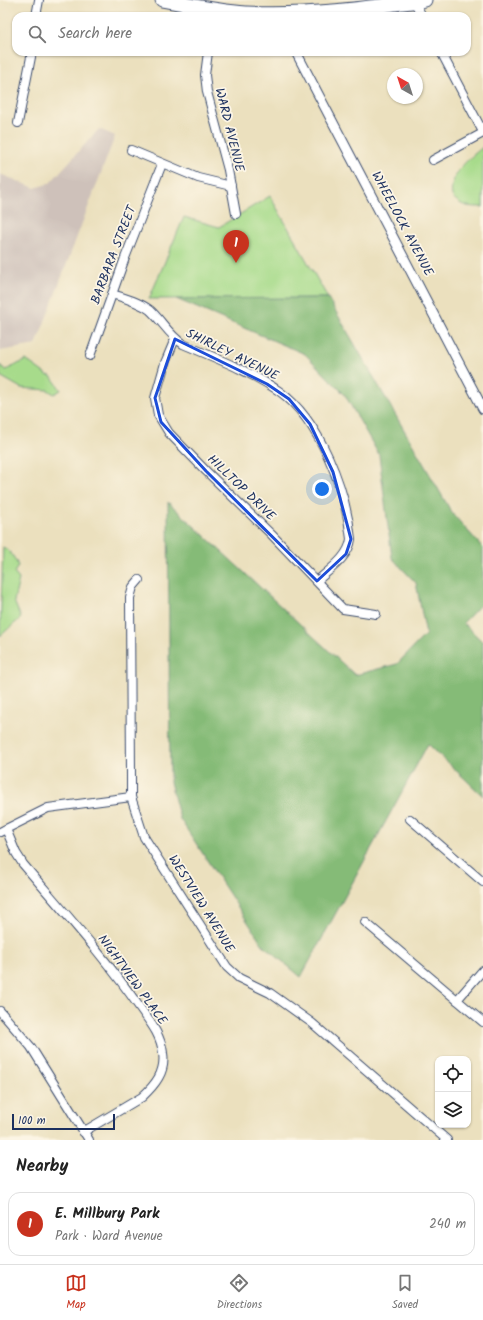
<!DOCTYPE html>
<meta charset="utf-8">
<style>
:root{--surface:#fff;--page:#f2f2f2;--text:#222;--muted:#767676;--line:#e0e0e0;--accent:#c8321e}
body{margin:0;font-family:Kalam,sans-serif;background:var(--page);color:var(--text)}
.controls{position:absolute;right:12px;bottom:12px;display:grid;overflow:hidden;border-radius:8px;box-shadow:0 1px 3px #0004}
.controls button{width:36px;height:36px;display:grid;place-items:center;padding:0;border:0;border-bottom:1px solid var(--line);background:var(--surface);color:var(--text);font:20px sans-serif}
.compass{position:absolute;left:387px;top:68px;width:36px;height:36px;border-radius:50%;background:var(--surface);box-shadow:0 1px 3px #0004;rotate:321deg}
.scale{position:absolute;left:12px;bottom:10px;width:103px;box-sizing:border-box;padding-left:4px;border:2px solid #1b2f5e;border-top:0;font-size:11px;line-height:14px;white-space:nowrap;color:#1b2f5e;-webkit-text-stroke:3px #fcf5e5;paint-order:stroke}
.you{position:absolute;left:322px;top:489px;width:14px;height:14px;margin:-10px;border:3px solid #fff;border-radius:50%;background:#1a73e8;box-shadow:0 0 0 6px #1a73e833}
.badge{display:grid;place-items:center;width:26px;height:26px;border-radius:50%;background:var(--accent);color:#fff;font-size:13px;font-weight:700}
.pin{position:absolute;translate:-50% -33px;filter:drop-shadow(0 1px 2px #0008)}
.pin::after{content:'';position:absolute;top:21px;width:14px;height:12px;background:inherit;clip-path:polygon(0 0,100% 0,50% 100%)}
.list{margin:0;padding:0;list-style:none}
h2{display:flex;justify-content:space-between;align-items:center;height:52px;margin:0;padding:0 16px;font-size:17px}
h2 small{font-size:13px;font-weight:400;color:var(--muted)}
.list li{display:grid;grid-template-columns:26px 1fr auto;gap:12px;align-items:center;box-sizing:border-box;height:64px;margin:0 8px 8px;padding:0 8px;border:1px solid var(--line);border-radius:12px}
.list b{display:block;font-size:15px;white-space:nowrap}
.list p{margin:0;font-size:13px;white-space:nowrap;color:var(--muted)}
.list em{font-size:13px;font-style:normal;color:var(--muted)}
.icon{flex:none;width:22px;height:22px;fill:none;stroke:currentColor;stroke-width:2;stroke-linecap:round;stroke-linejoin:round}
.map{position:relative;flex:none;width:483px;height:1140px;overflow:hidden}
.search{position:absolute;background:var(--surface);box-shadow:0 1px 3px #0004;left:12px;right:12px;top:12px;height:44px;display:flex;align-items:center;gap:10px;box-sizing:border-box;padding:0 14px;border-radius:12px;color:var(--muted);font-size:15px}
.sheet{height:124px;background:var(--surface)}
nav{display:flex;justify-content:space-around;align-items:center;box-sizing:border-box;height:56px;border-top:1px solid var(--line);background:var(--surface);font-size:11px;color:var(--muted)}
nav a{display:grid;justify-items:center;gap:2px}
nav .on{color:var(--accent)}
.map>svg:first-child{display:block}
</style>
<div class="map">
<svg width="483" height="1140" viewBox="0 0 483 1140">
<rect width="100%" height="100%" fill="#fcf5e5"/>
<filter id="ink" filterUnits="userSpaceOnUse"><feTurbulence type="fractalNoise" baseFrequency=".025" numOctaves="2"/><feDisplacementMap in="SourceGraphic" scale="8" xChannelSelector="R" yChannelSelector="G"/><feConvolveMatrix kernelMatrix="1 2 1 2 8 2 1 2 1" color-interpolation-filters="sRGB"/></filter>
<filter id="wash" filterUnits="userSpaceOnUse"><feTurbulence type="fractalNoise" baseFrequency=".012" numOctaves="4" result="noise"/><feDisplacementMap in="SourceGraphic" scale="16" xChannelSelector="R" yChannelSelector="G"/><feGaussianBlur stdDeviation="0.9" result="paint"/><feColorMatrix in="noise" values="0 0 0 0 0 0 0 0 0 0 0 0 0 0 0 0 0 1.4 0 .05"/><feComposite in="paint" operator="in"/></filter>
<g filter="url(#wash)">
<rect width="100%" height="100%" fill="#ebe0be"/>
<!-- industrial -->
<path fill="#cec1ba" d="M99,129l16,7 -79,209 -36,6v-177l35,14 15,-5z"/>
<!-- green -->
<g fill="#a7db8b" stroke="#618574">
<path d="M483,147v60c-14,0 -22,0 -31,-11 -4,-21 17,-38 31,-49z"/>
<path d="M270,196l58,102 -179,1 35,-82 35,10z"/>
<path d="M26,360l21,15 4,1 10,14 -7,4 -6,-4 -27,-2 -21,-12v-11l6,5z"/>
<path d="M3,547c6,3 13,12 15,19l-4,7 5,6 -5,22 7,17 -21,18z"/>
</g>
<!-- forest -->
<path fill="#85bb77" stroke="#50756a" d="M328,298l124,215 31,35v54l-20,21 20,19v154l-55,-52 -127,233 -38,-32 -83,-126 -10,-37 -2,-280 187,173 42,-11 29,-30 -10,-51 -24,-25 -13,-103 -34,-60 -40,-41 -129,-55z"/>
</g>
<g filter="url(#ink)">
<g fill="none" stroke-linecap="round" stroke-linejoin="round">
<!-- minor casing -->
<g stroke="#3a4a6c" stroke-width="10">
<g id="minor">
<path d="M414,1l8,15"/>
<path d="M36,16l3,-16"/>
<path d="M208,52l-3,23 2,17 21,78 8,44"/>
<path d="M441,52l42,80"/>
<path d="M18,123l14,-71"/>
<path d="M131,150l67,28 33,8"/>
<path d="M433,160l50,-27"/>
<path d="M112,294c13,4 27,8 38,16 12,11 19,25 33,34 32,14 67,27 96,47 41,29 67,99 72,148 -2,18 -21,30 -34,42"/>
<path d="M175,339l-10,24 -10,35 3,17 11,18 37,38 65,63 72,75 33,5"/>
<path d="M90,356l35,-98 37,-94"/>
<path d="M139,580l-6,7 -3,11 1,178v21l13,40 83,130 12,11 31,15 42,30 135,117"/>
<path d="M410,819l73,63"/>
<path d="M6,829l10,24 7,11c40,47 82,93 117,144 10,14 21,27 23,45 3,19 -8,32 -21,44l-59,35"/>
<path d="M0,832l48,-24 83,-11"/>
<path d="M365,922l118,100"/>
<path d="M457,1000l26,-30"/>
<path d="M0,1011l31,36 58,93"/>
</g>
</g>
<!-- tertiary casing -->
<g stroke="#3a4a6c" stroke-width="11">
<path id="tertiary" d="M296,52l187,357"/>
</g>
<!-- trunk casing -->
<g stroke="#3a4a6c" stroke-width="15">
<path id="trunk" d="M162,0c28,5 56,11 84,13 60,3 121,-5 179,-13"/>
</g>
<!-- minor -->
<use href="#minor" stroke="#fff" stroke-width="8"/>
<!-- tertiary -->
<use href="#tertiary" stroke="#fff" stroke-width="9"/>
<!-- trunk -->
<use href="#trunk" stroke="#fff" stroke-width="13"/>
</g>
</g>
<!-- marked area -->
<path fill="none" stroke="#1d4ed8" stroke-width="3" stroke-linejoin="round" d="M175,339l92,45 22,15 21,25 23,48 18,67 -5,15 -29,27 -111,-110 -45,-49 -6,-24z"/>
<g text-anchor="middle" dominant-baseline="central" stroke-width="3.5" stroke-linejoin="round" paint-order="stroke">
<!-- street labels -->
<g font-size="13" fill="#1b2f5e" stroke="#fcf5e5">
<text transform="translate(229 130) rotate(76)">WARD AVENUE</text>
<text transform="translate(402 224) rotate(62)">WHEELOCK AVENUE</text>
<text transform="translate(114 255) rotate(-69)">BARBARA STREET</text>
<text transform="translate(232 355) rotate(26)">SHIRLEY AVENUE</text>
<text transform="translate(241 488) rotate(44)">HILLTOP DRIVE</text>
<text transform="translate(201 904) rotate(58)">WESTVIEW AVENUE</text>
<text transform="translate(132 980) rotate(54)">NIGHTVIEW PLACE</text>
</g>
</g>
</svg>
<div class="controls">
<button><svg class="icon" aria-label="locate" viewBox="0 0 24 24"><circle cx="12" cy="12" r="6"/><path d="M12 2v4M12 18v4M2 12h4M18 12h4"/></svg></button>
<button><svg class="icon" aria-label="layers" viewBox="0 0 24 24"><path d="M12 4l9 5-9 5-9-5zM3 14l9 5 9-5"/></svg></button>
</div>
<svg class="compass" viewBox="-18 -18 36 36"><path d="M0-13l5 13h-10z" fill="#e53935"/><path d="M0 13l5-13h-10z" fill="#767676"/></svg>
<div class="scale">100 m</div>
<div class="you"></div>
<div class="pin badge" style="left:236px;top:263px">1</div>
<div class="search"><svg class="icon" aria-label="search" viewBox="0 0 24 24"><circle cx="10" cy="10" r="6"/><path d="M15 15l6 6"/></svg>Search here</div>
</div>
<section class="sheet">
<h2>Nearby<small></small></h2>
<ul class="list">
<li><span class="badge">1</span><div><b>E. Millbury Park</b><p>Park · Ward Avenue</p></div><em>240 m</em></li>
</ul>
</section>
<nav>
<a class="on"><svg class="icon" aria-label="map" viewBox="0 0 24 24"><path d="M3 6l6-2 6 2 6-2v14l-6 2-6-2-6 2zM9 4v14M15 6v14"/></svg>Map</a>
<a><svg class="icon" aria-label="directions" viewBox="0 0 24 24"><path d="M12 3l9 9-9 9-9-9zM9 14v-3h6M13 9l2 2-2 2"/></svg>Directions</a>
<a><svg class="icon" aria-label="saved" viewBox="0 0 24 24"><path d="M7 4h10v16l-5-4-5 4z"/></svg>Saved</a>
</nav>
